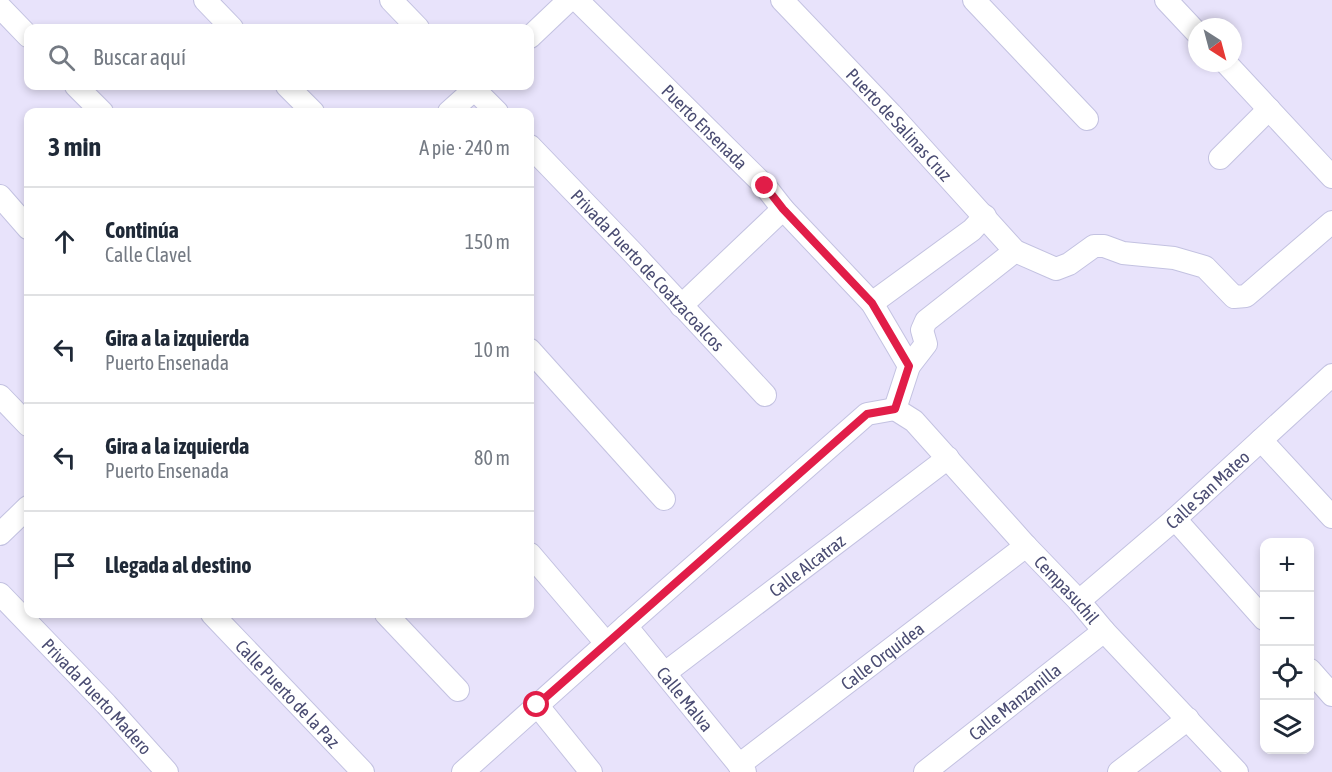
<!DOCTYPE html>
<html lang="es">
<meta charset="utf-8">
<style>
:root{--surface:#fff;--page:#f2f2f3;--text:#1f2937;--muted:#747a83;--line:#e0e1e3}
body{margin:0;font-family:"Asap Condensed",sans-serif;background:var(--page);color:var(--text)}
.controls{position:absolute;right:18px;bottom:18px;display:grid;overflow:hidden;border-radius:12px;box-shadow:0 3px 9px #0003}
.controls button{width:54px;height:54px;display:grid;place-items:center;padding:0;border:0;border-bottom:2px solid var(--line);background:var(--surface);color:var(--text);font:30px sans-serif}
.compass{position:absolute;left:1188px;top:18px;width:54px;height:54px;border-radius:50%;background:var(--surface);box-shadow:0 3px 9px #0003;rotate:144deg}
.stop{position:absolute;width:18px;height:18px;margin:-14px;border:4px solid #e11d48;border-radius:50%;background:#fff}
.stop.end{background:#e11d48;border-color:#fff;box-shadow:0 2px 6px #0008}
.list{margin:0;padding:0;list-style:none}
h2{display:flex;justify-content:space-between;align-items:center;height:78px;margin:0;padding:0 24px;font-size:26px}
h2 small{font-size:20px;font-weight:400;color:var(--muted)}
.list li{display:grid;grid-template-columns:39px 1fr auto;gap:18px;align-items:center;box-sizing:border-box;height:108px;padding:0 24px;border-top:2px solid var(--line)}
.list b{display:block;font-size:22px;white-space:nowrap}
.list p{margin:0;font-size:20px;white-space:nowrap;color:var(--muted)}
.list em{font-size:20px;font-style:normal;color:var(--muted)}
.icon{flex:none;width:33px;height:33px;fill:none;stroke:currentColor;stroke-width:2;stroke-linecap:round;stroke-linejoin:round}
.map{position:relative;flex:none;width:1332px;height:772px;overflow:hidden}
.search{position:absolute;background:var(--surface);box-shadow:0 3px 9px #0003;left:24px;top:24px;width:510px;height:66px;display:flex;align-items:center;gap:15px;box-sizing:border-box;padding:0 21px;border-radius:12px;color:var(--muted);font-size:22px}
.panel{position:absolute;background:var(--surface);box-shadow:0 3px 9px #0003;left:24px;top:108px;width:510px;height:510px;border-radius:12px}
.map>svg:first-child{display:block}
</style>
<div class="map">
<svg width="1332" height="772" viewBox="0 0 1332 772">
<rect width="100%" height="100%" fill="#e8e3fb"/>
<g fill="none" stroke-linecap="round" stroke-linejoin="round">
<!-- minor casing -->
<g stroke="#c3c2e1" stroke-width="24">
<g id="minor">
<path d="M205,0l27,28"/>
<path d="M391,0l27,28"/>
<path id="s1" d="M577,0l188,186 18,23 89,94 37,63 -14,43"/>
<path id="s2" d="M782,0l109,114 124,137 41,18 13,-5 25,-18h10l19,7 51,5 31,9 29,30 12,-1 86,-74"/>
<path d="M974,0l113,119"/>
<path d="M1166,0l31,33"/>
<path d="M0,7l28,29"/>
<path d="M530,37l39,-37"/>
<path d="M1226,63l106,114"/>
<path d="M76,86l26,26"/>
<path d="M287,86l26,26"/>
<path d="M471,86l26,26"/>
<path d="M449,112l29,-26"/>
<path id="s3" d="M530,146l104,108 131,141"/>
<path d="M1220,158l49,-49"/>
<path d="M0,196l28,32"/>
<path d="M872,303l100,-73 13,-14"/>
<path d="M681,306l102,-97"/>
<path d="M530,350l134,149"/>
<path d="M909,366l17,-22 -4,-14 4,-9 89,-70"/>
<path d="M0,396l28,29"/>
<path id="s4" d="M895,409l19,12 112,125 53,55 25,30 133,141"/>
<path d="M1261,440l71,77"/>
<path d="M1175,519l89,100"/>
<path d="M0,534l28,-27"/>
<path d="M530,554l76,89"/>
<path id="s5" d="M0,594l106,110 61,68"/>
<path id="s6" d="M1079,601l96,-82 157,-144"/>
<path id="s7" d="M212,614l151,158"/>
<path d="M386,614l72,76"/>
<path id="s8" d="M626,626l119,146"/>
<path d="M1310,670l22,25"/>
<path id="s9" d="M665,673l283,-215"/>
<path d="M537,705l54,67"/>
<path id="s10" d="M739,765l287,-219"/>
<path d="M463,772l163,-146 241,-212 28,-5"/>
<path id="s11" d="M925,772l179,-141"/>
<path d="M1119,772l69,-53"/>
</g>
</g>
<!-- minor -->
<use href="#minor" stroke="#fff" stroke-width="22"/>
</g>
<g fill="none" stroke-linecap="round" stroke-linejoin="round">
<!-- route -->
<path stroke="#e11d48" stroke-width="8" d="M537,705l330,-291 28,-5 14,-43 -37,-63 -89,-94 -18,-23"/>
</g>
<g text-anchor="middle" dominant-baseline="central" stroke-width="4.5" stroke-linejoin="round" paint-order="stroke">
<!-- street labels -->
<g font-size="18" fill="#4a4c72" stroke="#ede9fe">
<text stroke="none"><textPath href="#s2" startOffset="171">Puerto de Salinas Cruz</textPath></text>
<text stroke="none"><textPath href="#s1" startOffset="180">Puerto Ensenada</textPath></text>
<text stroke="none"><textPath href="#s3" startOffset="171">Privada Puerto de Coatzacoalcos</textPath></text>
<text stroke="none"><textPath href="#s6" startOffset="170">Calle San Mateo</textPath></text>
<text stroke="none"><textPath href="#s9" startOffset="178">Calle Alcatraz</textPath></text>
<text stroke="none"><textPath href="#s4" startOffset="250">Cempasuchil</textPath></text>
<text stroke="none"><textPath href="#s10" startOffset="180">Calle Orquídea</textPath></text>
<text stroke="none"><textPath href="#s7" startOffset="110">Calle Puerto de la Paz</textPath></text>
<text stroke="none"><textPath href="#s5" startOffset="141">Privada Puerto Madero</textPath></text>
<text stroke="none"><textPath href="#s8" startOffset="94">Calle Malva</textPath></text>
<text stroke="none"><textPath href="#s11" startOffset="114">Calle Manzanilla</textPath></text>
</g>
</g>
</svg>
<div class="controls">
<button>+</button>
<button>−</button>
<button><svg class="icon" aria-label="locate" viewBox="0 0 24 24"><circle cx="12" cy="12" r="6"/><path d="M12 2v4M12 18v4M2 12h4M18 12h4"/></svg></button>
<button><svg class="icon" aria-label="layers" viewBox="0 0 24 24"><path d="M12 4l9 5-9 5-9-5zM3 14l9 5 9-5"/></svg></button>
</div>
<svg class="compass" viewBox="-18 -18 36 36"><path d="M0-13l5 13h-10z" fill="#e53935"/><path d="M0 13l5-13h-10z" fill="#747a83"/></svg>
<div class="stop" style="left:537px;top:705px"></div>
<div class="stop end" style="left:765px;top:186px"></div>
<div class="search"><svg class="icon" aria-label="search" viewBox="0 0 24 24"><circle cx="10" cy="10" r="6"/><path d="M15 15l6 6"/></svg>Buscar aquí</div>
<section class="panel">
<h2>3 min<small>A pie · 240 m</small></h2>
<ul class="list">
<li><svg class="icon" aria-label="ahead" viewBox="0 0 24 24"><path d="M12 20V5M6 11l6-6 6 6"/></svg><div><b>Continúa</b><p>Calle Clavel</p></div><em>150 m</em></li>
<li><svg class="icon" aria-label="left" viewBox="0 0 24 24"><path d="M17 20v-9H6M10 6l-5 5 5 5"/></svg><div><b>Gira a la izquierda</b><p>Puerto Ensenada</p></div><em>10 m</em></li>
<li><svg class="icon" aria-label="left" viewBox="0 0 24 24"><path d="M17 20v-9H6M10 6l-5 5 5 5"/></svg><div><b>Gira a la izquierda</b><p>Puerto Ensenada</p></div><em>80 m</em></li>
<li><svg class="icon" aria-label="arrive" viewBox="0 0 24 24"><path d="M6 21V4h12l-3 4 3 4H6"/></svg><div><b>Llegada al destino</b></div></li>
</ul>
</section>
</div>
